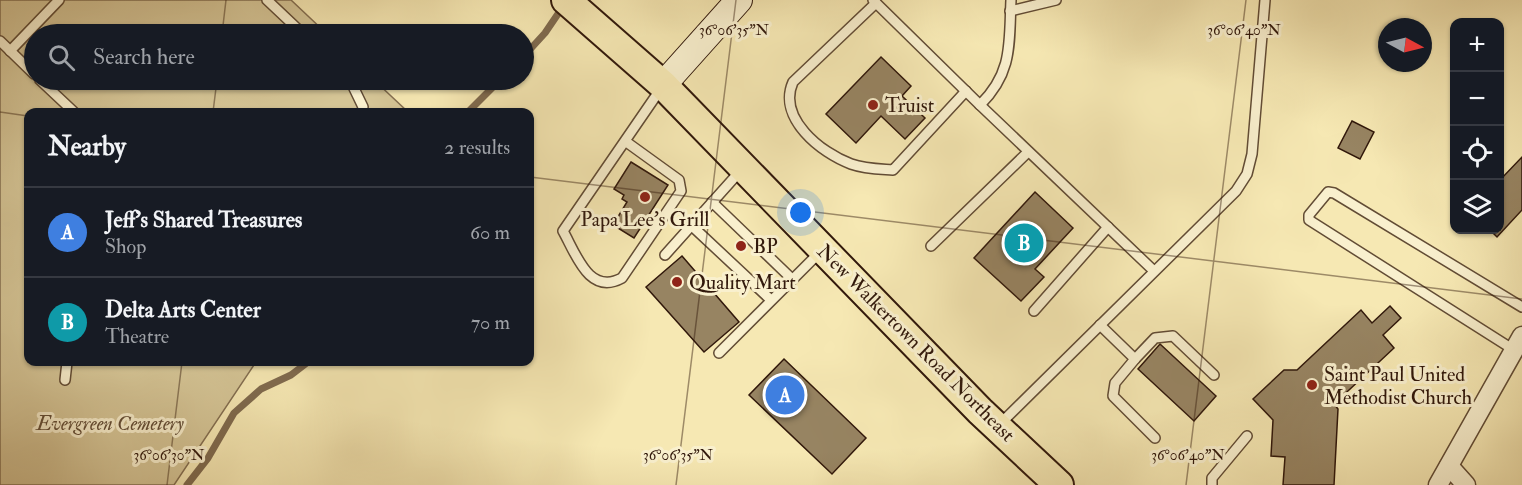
<!DOCTYPE html>
<meta charset="utf-8">
<style>
:root{--surface:#171b24;--page:#242831;--text:#f1f3f6;--muted:#9ea1a6;--line:#363941;--accent:#c59692}
body{margin:0;font-family:"IM FELL Double Pica",serif;background:var(--page);color:var(--text)}
.controls{position:absolute;right:18px;top:18px;display:grid;overflow:hidden;border-radius:12px;box-shadow:0 2px 4px #0004}
.controls button{width:54px;height:54px;display:grid;place-items:center;padding:0;border:0;border-bottom:2px solid var(--line);background:var(--surface);color:var(--text);font:30px sans-serif}
.compass{position:absolute;left:1378px;top:18px;width:54px;height:54px;border-radius:50%;background:var(--surface);box-shadow:0 2px 4px #0004;rotate:97deg}
.you{position:absolute;left:801px;top:213px;width:21px;height:21px;margin:-15px;border:4px solid #fff;border-radius:50%;background:#1a73e8;box-shadow:0 0 0 9px #1a73e833}
.badge{display:grid;place-items:center;width:39px;height:39px;border-radius:50%;background:var(--accent);color:#fff;font-size:20px;font-weight:700}
.pin{position:absolute;translate:-50% -50%;border:3px solid #fff;box-shadow:0 2px 6px #0006}
.list{margin:0;padding:0;list-style:none}
h2{display:flex;justify-content:space-between;align-items:center;height:78px;margin:0;padding:0 24px;font-size:26px}
h2 small{font-size:20px;font-weight:400;color:var(--muted)}
.list li{display:grid;grid-template-columns:39px 1fr auto;gap:18px;align-items:center;box-sizing:border-box;height:90px;padding:0 24px;border-top:2px solid var(--line)}
.list b{display:block;font-size:22px;white-space:nowrap}
.list p{margin:0;font-size:20px;white-space:nowrap;color:var(--muted)}
.list em{font-size:20px;font-style:normal;color:var(--muted)}
.icon{flex:none;width:33px;height:33px;fill:none;stroke:currentColor;stroke-width:2;stroke-linecap:round;stroke-linejoin:round}
.map{position:relative;flex:none;width:1522px;height:485px;overflow:hidden}
.search{position:absolute;background:var(--surface);box-shadow:0 2px 4px #0004;left:24px;top:24px;width:510px;height:66px;display:flex;align-items:center;gap:15px;box-sizing:border-box;padding:0 21px;border-radius:33px;color:var(--muted);font-size:22px}
.panel{position:absolute;background:var(--surface);box-shadow:0 2px 4px #0004;left:24px;top:108px;width:510px;height:258px;border-radius:12px}
.map>svg:first-child{display:block}
</style>
<div class="map">
<svg width="1522" height="485" viewBox="0 0 1522 485">
<rect width="100%" height="100%" fill="#f6e8b3"/>
<filter id="stains"><feTurbulence type="fractalNoise" baseFrequency=".00333" numOctaves="4"/><feColorMatrix values="0 0 0 0 .2 0 0 0 0 .09 0 0 0 0 .02 0 0 0 .5 -.17"/></filter>
<radialGradient id="worn" r=".72"><stop offset=".6" stop-color="#630" stop-opacity="0"/><stop offset="1" stop-color="#630" stop-opacity=".3"/></radialGradient>
<!-- green -->
<path fill="#d5c596" stroke="#836e50" stroke-width="1.5" d="M0,0h291l36,34h-293v46h340l34,32h-380v250h228l-82,123h-174z"/>
<g fill="none" stroke-linecap="round" stroke-linejoin="round">
<!-- stream -->
<g stroke="#7f6a4e" stroke-width="7">
<path d="M524,56l21,-23 19,-28"/>
<path d="M468,112l32,-32"/>
<path d="M187,485l21,-27 26,-45 27,-24 30,-14 17,-13"/>
</g>
</g>
<!-- building -->
<g fill="#978462" stroke="#31180b" stroke-width="1.5">
<path d="M881,57l30,29 -9,10 23,22 -20,21 -24,-23 -25,27 -30,-29z"/>
<path d="M1352,121l22,11 -14,27 -22,-11z"/>
<path d="M1522,157v53l-25,27 -7,-7h10v-50z"/>
<path d="M631,162l37,23 -34,53 -21,-13 14,-23 -5,-3 2,-4 -10,-6z"/>
<path d="M1035,192l38,36 -38,41 9,8 -23,24 -47,-43z"/>
<path d="M682,256l57,66 -35,30 -58,-65z"/>
<path d="M1390,306l11,12 -18,17 11,13 -60,56 4,5 -4,76h-51l2,-28 -14,-1 2,-36 -20,-21 31,-29h13l64,-60 11,13z"/>
<path d="M1160,344l56,52 -22,25 -56,-52z"/>
<path d="M784,359l82,79 -34,36 -83,-79z"/>
</g>
<g fill="none" stroke-linecap="round" stroke-linejoin="round">
<!-- lane casing -->
<g stroke="#624c35" stroke-width="12">
<g id="lane">
<path d="M267,0l36,34"/>
<path d="M873,0l107,105c33,-33 29,-61 31,-105"/>
<path d="M876,3l-83,79c-16,36 28,71 58,82 14,5 28,5 42,6l73,-79"/>
<path d="M1010,11l46,-11"/>
<path d="M0,41l34,33"/>
<path d="M10,51l49,-51"/>
<path d="M40,80l34,32"/>
<path d="M350,80l13,27 -1,5"/>
<path d="M980,105l174,166"/>
<path d="M625,141l54,39 2,11 -59,87c-33,18 -46,-24 -59,-47l99,-144"/>
<path d="M712,202l80,77"/>
<path d="M692,226l79,74"/>
<path d="M931,246l97,-94"/>
<path d="M665,255l77,-86"/>
<path d="M1034,311l74,-84"/>
<path d="M1100,325l35,34 20,-21 18,-2 41,39"/>
<path d="M1514,350l-205,-130v-5l19,-23 6,1 188,114"/>
<path d="M719,353l102,-102"/>
<path d="M1135,359l-20,24 -2,13 42,42"/>
<path d="M65,380l2,-18"/>
<path d="M999,425l237,-234 11,-17 5,-20 13,-154"/>
<path d="M1212,485v-7l35,-42"/>
</g>
</g>
<!-- street casing -->
<g stroke="#624c35" stroke-width="21">
<g id="street">
<path d="M1449,466l17,19"/>
<path d="M1438,485l84,-149"/>
</g>
</g>
<!-- secondary casing -->
<g stroke="#31180b" stroke-width="28">
<path id="secondary" d="M663,85l76,-85"/>
</g>
<!-- primary casing -->
<g stroke="#31180b" stroke-width="32">
<path id="primary" d="M566,0l97,85 317,326 79,74"/>
</g>
<!-- lane -->
<use href="#lane" stroke="#f9f0ce" stroke-width="9"/>
<!-- street -->
<use href="#street" stroke="#f9f0ce" stroke-width="18"/>
<!-- secondary -->
<use href="#secondary" stroke="#f9f0ce" stroke-width="26"/>
<!-- primary -->
<use href="#primary" stroke="#f6e8b3" stroke-width="28"/>
</g>
<!-- ticks -->
<path fill="none" stroke="#31180b" stroke-width="1.5" stroke-opacity="0.45" d="M222,34l4,-34M0,112l28,4M213,112l4,-32M530,177l992,122M167,485l15,-123M676,485l60,-485M1186,485l60,-485"/>
<!-- markers -->
<g fill="#8f2418" stroke="#f9f0ce" stroke-width="2">
<circle cx="873" cy="105" r="6"/>
<circle cx="645" cy="197" r="6"/>
<circle cx="741" cy="246" r="6"/>
<circle cx="677" cy="282" r="6"/>
<circle cx="1312" cy="385" r="6"/>
</g>
<g text-anchor="middle" dominant-baseline="central" stroke-width="6" stroke-linejoin="round" paint-order="stroke">
<!-- poi labels -->
<g font-size="20" fill="#31180b" stroke="#f9f0ce" text-anchor="start">
<text x="885" y="105">Truist</text>
<text x="645" y="219" text-anchor="middle">Papa Lee's Grill</text>
<text x="753" y="246">BP</text>
<text x="689" y="282">Quality Mart</text>
<text x="1324" y="374">Saint Paul United<tspan x="1324" dy="23">Methodist Church</tspan></text>
</g>
<!-- street labels -->
<g font-size="20" fill="#31180b" stroke="#f9f0ce">
<text transform="translate(916 343) rotate(45)">New Walkertown Road Northeast</text>
</g>
<!-- park labels -->
<g font-size="20" font-style="italic" fill="#624c35" stroke="#f9f0ce">
<text x="110" y="423">Evergreen Cemetery</text>
</g>
</g>
<g font-size="15" text-anchor="middle" fill="#31180b" stroke="#f9f0ce" stroke-width="6" stroke-linejoin="round" paint-order="stroke">
<text x="734" y="35">36°06'35"N</text>
<text x="1244" y="35">36°06'40"N</text>
<text x="169" y="460">36°06'30"N</text>
<text x="678" y="460">36°06'35"N</text>
<text x="1188" y="460">36°06'40"N</text>
</g>
<rect width="100%" height="100%" filter="url(#stains)"/>
<rect width="100%" height="100%" fill="url(#worn)"/>
</svg>
<div class="controls">
<button>+</button>
<button>−</button>
<button><svg class="icon" aria-label="locate" viewBox="0 0 24 24"><circle cx="12" cy="12" r="6"/><path d="M12 2v4M12 18v4M2 12h4M18 12h4"/></svg></button>
<button><svg class="icon" aria-label="layers" viewBox="0 0 24 24"><path d="M12 4l9 5-9 5-9-5zM3 14l9 5 9-5"/></svg></button>
</div>
<svg class="compass" viewBox="-18 -18 36 36"><path d="M0-13l5 13h-10z" fill="#e53935"/><path d="M0 13l5-13h-10z" fill="#9ea1a6"/></svg>
<div class="you"></div>
<div class="pin badge" style="left:785px;top:395px;background:#3f7fe0">A</div>
<div class="pin badge" style="left:1024px;top:243px;background:#0f9aa8">B</div>
<div class="search"><svg class="icon" aria-label="search" viewBox="0 0 24 24"><circle cx="10" cy="10" r="6"/><path d="M15 15l6 6"/></svg>Search here</div>
<section class="panel">
<h2>Nearby<small>2 results</small></h2>
<ul class="list">
<li><span class="badge" style="background:#3f7fe0">A</span><div><b>Jeff's Shared Treasures</b><p>Shop</p></div><em>60 m</em></li>
<li><span class="badge" style="background:#0f9aa8">B</span><div><b>Delta Arts Center</b><p>Theatre</p></div><em>70 m</em></li>
</ul>
</section>
</div>
